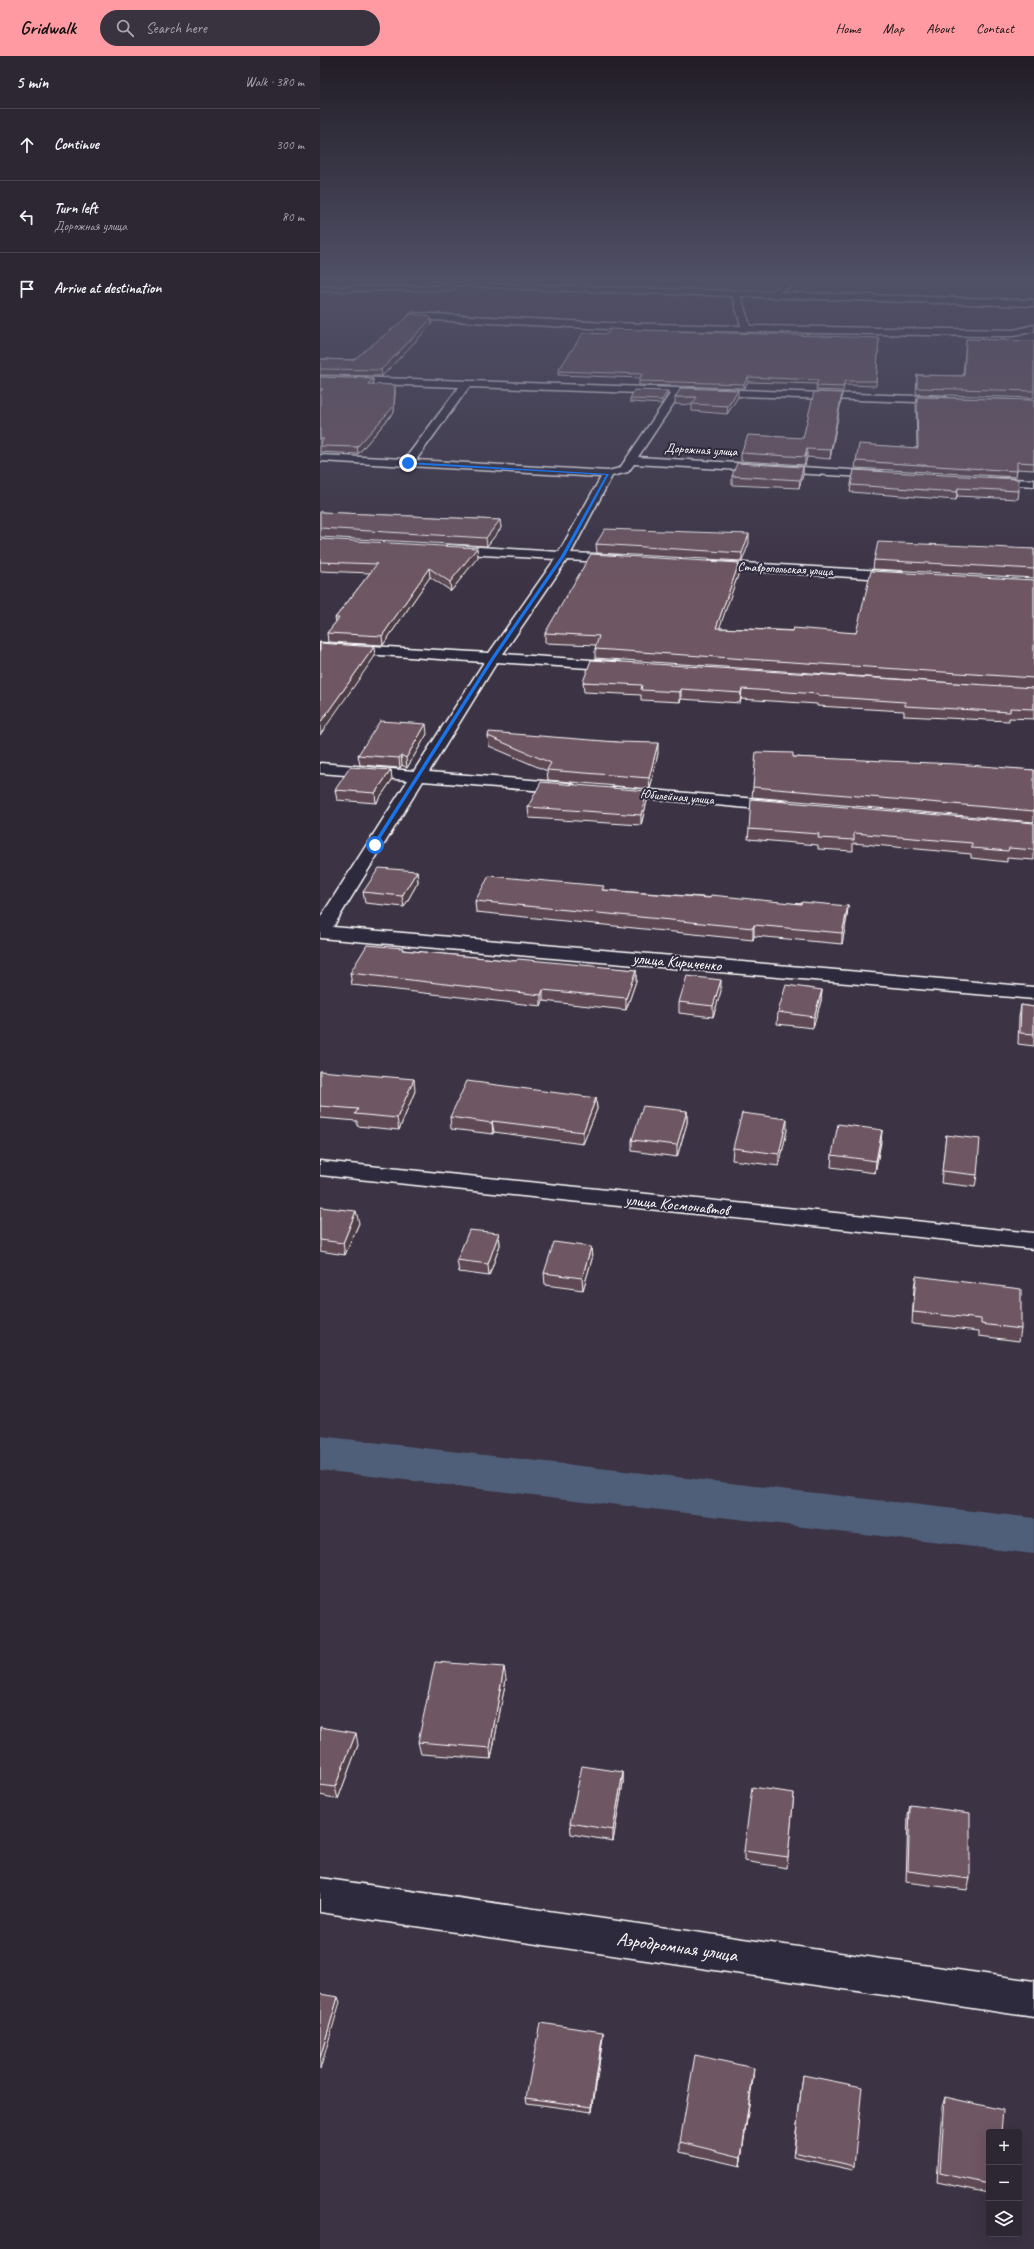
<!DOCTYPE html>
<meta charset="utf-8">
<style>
:root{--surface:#2d2633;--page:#39323f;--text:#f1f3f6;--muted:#a7a5ac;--line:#48434e;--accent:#ff9aa2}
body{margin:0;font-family:Caveat,sans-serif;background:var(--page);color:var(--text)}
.controls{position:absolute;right:12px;bottom:12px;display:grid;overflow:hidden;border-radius:4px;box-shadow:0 4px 16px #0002}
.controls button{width:36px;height:36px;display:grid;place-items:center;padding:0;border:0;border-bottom:1px solid var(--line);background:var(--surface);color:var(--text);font:20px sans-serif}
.stop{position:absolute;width:12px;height:12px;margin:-9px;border:3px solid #1a73e8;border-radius:50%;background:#fff}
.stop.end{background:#1a73e8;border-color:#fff;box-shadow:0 1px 4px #0008}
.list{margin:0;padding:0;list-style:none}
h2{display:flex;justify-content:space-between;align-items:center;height:52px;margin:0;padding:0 16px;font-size:17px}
h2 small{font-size:13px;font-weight:400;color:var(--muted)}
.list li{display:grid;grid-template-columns:26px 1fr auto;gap:12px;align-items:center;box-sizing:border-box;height:72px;padding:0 16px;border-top:1px solid var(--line)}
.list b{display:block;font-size:15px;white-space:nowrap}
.list p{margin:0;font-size:13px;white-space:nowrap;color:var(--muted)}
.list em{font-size:13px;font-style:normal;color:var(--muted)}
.icon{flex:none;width:22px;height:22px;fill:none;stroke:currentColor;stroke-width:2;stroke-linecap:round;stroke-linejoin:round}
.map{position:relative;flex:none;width:714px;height:2193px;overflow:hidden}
header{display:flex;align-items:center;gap:24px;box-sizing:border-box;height:56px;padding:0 20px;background:var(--accent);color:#111}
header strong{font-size:19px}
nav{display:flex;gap:22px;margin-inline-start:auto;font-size:14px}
.search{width:280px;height:36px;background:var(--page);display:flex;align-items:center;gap:10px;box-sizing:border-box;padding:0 14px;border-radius:22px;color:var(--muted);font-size:15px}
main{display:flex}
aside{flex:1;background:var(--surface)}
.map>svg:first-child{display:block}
</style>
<header>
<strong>Gridwalk</strong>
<div class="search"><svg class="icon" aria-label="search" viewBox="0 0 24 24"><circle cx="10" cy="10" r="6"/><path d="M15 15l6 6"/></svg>Search here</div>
<nav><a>Home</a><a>Map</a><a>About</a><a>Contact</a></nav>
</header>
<main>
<aside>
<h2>5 min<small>Walk · 380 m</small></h2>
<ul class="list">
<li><svg class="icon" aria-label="ahead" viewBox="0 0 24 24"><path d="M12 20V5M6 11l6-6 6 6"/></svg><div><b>Continue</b></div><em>300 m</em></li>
<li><svg class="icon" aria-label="left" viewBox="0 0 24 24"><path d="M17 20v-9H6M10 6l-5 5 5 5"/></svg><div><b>Turn left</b><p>Дорожная улица</p></div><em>80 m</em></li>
<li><svg class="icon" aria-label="arrive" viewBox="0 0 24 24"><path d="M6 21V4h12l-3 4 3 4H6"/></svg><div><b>Arrive at destination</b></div></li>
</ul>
</aside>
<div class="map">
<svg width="714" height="2193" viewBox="0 0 714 2193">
<rect width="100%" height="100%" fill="#3c3344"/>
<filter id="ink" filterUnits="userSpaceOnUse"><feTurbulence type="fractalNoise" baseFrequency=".025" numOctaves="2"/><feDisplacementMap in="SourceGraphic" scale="8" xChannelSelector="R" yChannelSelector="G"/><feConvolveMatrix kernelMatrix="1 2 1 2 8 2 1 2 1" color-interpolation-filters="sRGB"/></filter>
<g filter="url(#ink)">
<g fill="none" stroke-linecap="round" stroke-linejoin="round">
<!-- canal -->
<path fill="#505e79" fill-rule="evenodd" d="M0,1380l714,82v36l-714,-84z"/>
<!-- minor casing -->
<g stroke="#fff" stroke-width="3">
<g id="minor">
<path d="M259,226h10l-14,8 -7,-2z"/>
<path d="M466,226h10l-24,15 -7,-2z"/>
<path d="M413,236l7,2 10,32 264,4 20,-5v6l-20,5h-32l-374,-7 -195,-10 -4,-3 4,-3 195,10 133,3 -9,-32z"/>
<path d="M0,320l626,21 5,3 -5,3 -266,-9 -42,63 245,15 6,3 -6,3 -249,-14 -6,8 -16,4 -41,77 47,2 6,4 -6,4 -51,-3 -64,94 117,8 7,4 -7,4 -123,-8 -68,110 139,11 6,2 2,3 -2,3 -6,2 -145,-12 -90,146 701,60v12l-714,-61v-20l88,-138 -88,-7v-10l94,8 70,-109 -164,-11v-8l169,10 66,-94 -107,-6 -6,-4 6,-4 111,7 42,-75 -281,-16v-6l85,4 54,-72 -139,-5zM149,331l201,7 -50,74 -12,3 -192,-11z"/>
<path d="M669,422l45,2v6l-49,-3 -2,-2 2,-2z"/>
<path d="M390,505l191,11 6,4 -6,4 -195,-12 -2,-3z"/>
<path d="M296,731l165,14 6,2 2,3 -2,3 -6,2 -171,-16 -2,-3 2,-3z"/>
<path d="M0,1105l714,72v16l-714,-74z"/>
<path d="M0,1822l714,103v36l-714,-105z"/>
</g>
</g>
<!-- highway casing -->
<g stroke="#fff" stroke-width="3">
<g id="highway">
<path d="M110,226l604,18v6l-488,-16 -112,-6z"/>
<path d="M134,230l1,2 -4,2 -131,1v-4z"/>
</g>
</g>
<!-- minor -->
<use href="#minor" fill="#2f2a3d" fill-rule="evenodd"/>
<!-- highway -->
<use href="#highway" fill="#2f2a3d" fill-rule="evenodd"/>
</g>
<!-- wall -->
<g fill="#5f4a54" stroke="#fff">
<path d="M112,268l-50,52 -62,-1v-16l33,1z"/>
<path d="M559,282l-3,48 -32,-1 -1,6 -27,-1 1,-6 -69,-2 -4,6 -105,-3v-4l1,-3 -82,-3v-4z"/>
<path d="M646,283l68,2v57l-118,-4 1,-19 46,1z"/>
<path d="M0,321l53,2v5l22,7 -1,21 -36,42 -38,-2z"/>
<path d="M522,337l-1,8 -11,58 -23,-2 -2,8 -64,-4v-8l62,-15z"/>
<path d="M348,338l-6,10 -32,-2v-3z"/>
<path d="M355,341h63l-11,17 -35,-3v-6l-17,-1z"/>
<path d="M597,341l117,3v70l-17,-1 -1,8 -161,-9 1,-7 61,-13 -1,-45z"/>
<path d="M483,411v8l-4,13 -67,-3v-9z"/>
<path d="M534,414l165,21 -1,8 -61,-3 -1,4 -106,-8 1,-7z"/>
<path d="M0,456l180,8 1,8 -14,18 -167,-9z"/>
<path d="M0,483l158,18 -27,34 -21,-14 -47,68 -55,-3 -1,-9 9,-11 -1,-4 35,-45 -50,-2z"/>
<path d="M429,487l-7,18 -145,-8 -1,-9z"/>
<path d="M714,493v29l-161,-9 1,-9z"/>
<path d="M419,516l-20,56 137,5 178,-53v139l-25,-1v3l-105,-5v-5l-87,-5v-2l-76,-5 -1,4 -59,-4 -1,3 -39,-2v-5l-57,-3 -1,-10 386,2 -374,-26v-9l1,-4 -51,-2v-10z"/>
<path d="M107,678l-20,34 -5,-3 -2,3 -40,-3 -2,-10z"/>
<path d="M168,680l129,6 41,11 -8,36 -102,-9 -1,-9 -58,-25z"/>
<path d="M473,701l241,13v52l-282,-25 1,-10z"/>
<path d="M71,714l1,10 -16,23 -39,-3 -2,-10z"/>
<path d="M327,735v10l-6,24 -112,-7 -1,-11z"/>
<path d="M714,767v37l-27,-2v4l-36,-4v-4l-118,-11v8l-35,-2v-4l-70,-6 1,-10z"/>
<path d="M97,815l1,11 -14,25 -39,-4 -2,-11z"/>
<path d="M284,834l197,14 47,2 -1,11 -5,27 -88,-8 -1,4 -277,-28 -1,-11z"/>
<path d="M83,894l113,11 120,9v11l-10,29 -83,-9 -2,5 -189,-21 -2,-12z"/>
<path d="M502,934l-1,11 -8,27 -36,-4 1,-12z"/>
<path d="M401,935l-8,26 -34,-4v-11z"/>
<path d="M701,949l13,2v39l-16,-2 1,-27z"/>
<path d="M0,1015l95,20 -16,39 -42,-4v-5l-37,-3z"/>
<path d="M276,1042l1,11 -14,35 -89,-12 -1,2 -42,-5 -1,-12z"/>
<path d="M367,1055v12l-10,34 -45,-6v-11z"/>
<path d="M467,1074l-8,36 -47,-6 1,-12z"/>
<path d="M562,1074l-1,12 -6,31 -44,-6 1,-12z"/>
<path d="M626,1079l31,40 -2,12 -34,-4z"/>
<path d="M0,1151l39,16 -14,32 -25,-4z"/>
<path d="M179,1177l1,12 -11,31 -30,-4 -2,-12z"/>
<path d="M271,1191l1,12 -9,31 -38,-5 -1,-12z"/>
<path d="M596,1220l105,53 -2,12 -40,-5v-5l-67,-7 2,-36z"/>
<path d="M186,1623l-15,80 -70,-5 -3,-12z"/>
<path d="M0,1671l38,18 -20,54 -18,-4z"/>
<path d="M303,1716v11l-10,58 -42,-7 -1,-11z"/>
<path d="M474,1737l-7,75 -43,-7v-10z"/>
<path d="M590,1749l60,74 -3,11 -61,-8 2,-66z"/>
<path d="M283,1976v5l-11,75 -65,-9 -1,-5z"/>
<path d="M483,2019l51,91 -1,4 -60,-13z"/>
<path d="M433,2022l-13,88 -60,-14v-10z"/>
<path d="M625,2041l44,35v61l-52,-11 5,-75z"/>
</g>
<!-- shaded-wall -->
<g fill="#4d3c45" stroke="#fff">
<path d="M111,263l1,5 -50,52 -1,-6z"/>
<path d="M428,321v5l-4,6v-4z"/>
<path d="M53,323v6l-5,-1z"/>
<path d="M75,329v6l-1,21 -36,42 -1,-7z"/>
<path d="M418,334v7l-11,17 1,-8z"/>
<path d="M348,335v3l-6,10v-4z"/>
<path d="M522,337l-1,8 -11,58 1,-9z"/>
<path d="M487,393v8l-2,8v-8z"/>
<path d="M483,411v8l-4,13 1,-8z"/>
<path d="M638,432l-1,8 -1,4 1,-8z"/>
<path d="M180,464l1,8 -14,18 -1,-8z"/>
<path d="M429,478v9l-7,18v-8z"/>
<path d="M157,492l1,9 -27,34 -1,-9z"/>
<path d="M419,507v9l-23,66v-10z"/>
<path d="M109,512l1,9 -47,68 -1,-9z"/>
<path d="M54,591l1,9 -55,79v-12z"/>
<path d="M361,633v10l-1,3v-10z"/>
<path d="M422,633l-1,10 -1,4 1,-10z"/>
<path d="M106,668l1,10 -20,34 -1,-10z"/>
<path d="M338,687v10l-8,36 -1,-11z"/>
<path d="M81,699l1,10 -2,3 -1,-10z"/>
<path d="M71,714l1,10 -16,23 -1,-10z"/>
<path d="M327,735v10l-6,24v-10z"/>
<path d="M97,815l1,11 -14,25 -2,-11z"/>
<path d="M528,850l-1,11 -5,27v-11z"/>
<path d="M434,869v11l-1,4v-12z"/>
<path d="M316,914v11l-10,29v-12z"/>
<path d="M401,924v11l-8,26v-11z"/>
<path d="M223,934v11l-2,5v-11z"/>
<path d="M502,934l-1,11 -8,27 1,-11z"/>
<path d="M94,1023l1,12 -16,39 -2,-12z"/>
<path d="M276,1042l1,11 -14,35v-12z"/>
<path d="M367,1055v12l-10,34v-12z"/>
<path d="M467,1063v11l-8,36v-12z"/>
<path d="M172,1065l2,11 -1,2 -1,-11z"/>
<path d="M562,1074l-1,12 -6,31 1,-12z"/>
<path d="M36,1155l3,12 -14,32 -2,-12z"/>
<path d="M179,1177l1,12 -11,31 -1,-12z"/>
<path d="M271,1191l1,12 -9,31 -1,-12z"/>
<path d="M184,1611l2,12 -15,80 -1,-11z"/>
<path d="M36,1677l2,12 -20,54 -3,-12z"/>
<path d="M303,1716v11l-10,58v-11z"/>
<path d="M18,1941l2,5 -20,68v-12z"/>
<path d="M283,1976v5l-11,75v-5z"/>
<path d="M434,2012l-1,10 -13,88 1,-9z"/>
</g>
<!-- building -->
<g fill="#6e5662" stroke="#fff">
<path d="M91,258l18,2 2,3 -50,51 -61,-1v-10l33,1z"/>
<path d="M290,273l269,9 -3,43h-31l-2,6 -27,-1 2,-6 -70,-3 -4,7 -105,-3 3,-7 -84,-3 25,-38 24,1z"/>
<path d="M646,283l68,2v50l-117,-3v-13l47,1z"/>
<path d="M0,321l53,2 -5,5 27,1 -1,21 -37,41 -37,-1v-3l4,-4h-4v-47l3,-3h-3z"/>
<path d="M361,332l57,2 -10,16 -36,-2 5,-7h-22z"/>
<path d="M314,334l34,1 -6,9 -32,-1z"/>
<path d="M494,336l28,1 -11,57 -24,-1 -2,8 -64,-4 7,-18 55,3z"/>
<path d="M597,341l117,3v63l-17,-1v9l-161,-10 3,-17 59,4z"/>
<path d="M417,407l66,4 -3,13 -68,-4z"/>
<path d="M534,414l164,9 1,12 -61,-3 -1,4 -106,-7z"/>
<path d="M0,456l180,8 -14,18 -166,-10z"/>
<path d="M285,473l144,5 -7,19 -146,-9z"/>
<path d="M0,483l157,9 -27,34 -21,-14 -47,68 -55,-3 12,-15h-4l42,-54 -57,-2z"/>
<path d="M558,486l156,7v20l-160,-9z"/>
<path d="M271,498l148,9 -23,65 76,3 1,-3 63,5 15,-62 163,9v98l-439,-29 4,-13 -54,-3z"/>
<path d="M0,587l54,4 -54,76z"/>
<path d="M271,604l443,28v21l-24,-1v4l-105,-6v-4l-87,-6v-2l-76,-5 -1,4 -60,-4 -1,3 -39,-2 1,-5 -59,-3z"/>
<path d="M60,665l46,3 -20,34 -5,-3 -2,3 -41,-3z"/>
<path d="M169,676l128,10 41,1 -9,35 -102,-8 4,-7 -63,-27z"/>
<path d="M436,696l37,1v4l163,7 78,6v41l-281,-24z"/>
<path d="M30,711l41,3 -16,23 -40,-3z"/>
<path d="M221,726l106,9 -6,24 -113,-8z"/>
<path d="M431,743l283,24v27l-25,-2 -1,3 -36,-3v-5l-118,-10v7l-36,-2 1,-4 -70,-5z"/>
<path d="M59,812l38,3 -15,25 -39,-4z"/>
<path d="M169,820l115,10 -2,4 108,8 1,-3 90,9 1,-2 46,4 -6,27 -88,-8 -1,3 -278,-27z"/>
<path d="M47,889l36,3 -1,2 114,11 2,-2 118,11 -10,28 -83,-8 -2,5 -191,-22z"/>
<path d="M367,920l34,4 -8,26 -34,-4z"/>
<path d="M466,929l36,5 -8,27 -36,-5z"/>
<path d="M701,949l13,2v27l-14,-1z"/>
<path d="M0,1015l94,8 -17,39 -42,-4 3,-5 -38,-3z"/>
<path d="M147,1025l129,17 -13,34 -91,-11v2l-42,-6z"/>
<path d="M323,1050l44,5 -10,34 -45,-5z"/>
<path d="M422,1057l45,6 -8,35 -46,-6z"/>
<path d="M518,1068l44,6 -6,31 -44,-6z"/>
<path d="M626,1079l34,4 -3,36 -35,-4z"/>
<path d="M0,1151l36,4 -13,32 -23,-3z"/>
<path d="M149,1174l30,3 -11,31 -31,-4z"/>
<path d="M234,1186l37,5 -9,31 -38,-5z"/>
<path d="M596,1220l105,13v40l-40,-5v-5l-68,-7z"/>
<path d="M115,1606l69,5 -14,81 -72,-6z"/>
<path d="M0,1671l36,6 -21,54 -15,-2z"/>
<path d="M262,1710l41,6 -10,58 -43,-7z"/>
<path d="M432,1731l42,6 -6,64 -44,-6z"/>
<path d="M590,1749l60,8v66l-62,-8z"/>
<path d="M0,1938l18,3 -18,61z"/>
<path d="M220,1967l63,9 -11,75 -66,-9z"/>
<path d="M375,1999l59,13 -13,89 -61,-15z"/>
<path d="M483,2019l59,12 -8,79 -60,-14z"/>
<path d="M625,2041l58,13 -2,22h-12v52l-49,-11z"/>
</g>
</g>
<!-- sky -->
<linearGradient id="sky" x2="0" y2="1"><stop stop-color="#211c25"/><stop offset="0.42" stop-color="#505067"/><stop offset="1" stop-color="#505067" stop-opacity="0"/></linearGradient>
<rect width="714" height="533" fill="url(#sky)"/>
<!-- route -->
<path fill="#1a73e8" d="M88,406l201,12 -44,82 -70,102 -120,189 -3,-2 119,-187 70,-102 45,-81 -199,-11z"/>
<g text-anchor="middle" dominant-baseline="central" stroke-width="4" stroke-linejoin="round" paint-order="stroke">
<!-- far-street labels -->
<g font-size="13" fill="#fff" stroke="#2f2a3d">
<text transform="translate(381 394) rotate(3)">Дорожная улица</text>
<text transform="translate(465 513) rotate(3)">Ставропольская улица</text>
<text transform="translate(357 741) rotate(5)">Юбилейная улица</text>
</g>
<!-- street labels -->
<g font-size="16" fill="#fff" stroke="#2f2a3d">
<text transform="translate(357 906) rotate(5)">улица Кириченко</text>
<text transform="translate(357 1149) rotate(6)">улица Космонавтов</text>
</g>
<!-- near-street labels -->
<g font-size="19" fill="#fff" stroke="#2f2a3d">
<text transform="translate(357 1891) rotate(8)">Аэродромная улица</text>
</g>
</g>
</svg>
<div class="controls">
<button>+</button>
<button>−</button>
<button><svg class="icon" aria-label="layers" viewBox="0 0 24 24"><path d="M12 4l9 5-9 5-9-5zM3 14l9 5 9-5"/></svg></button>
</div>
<div class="stop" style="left:55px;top:789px"></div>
<div class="stop end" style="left:88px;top:407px"></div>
</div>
</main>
